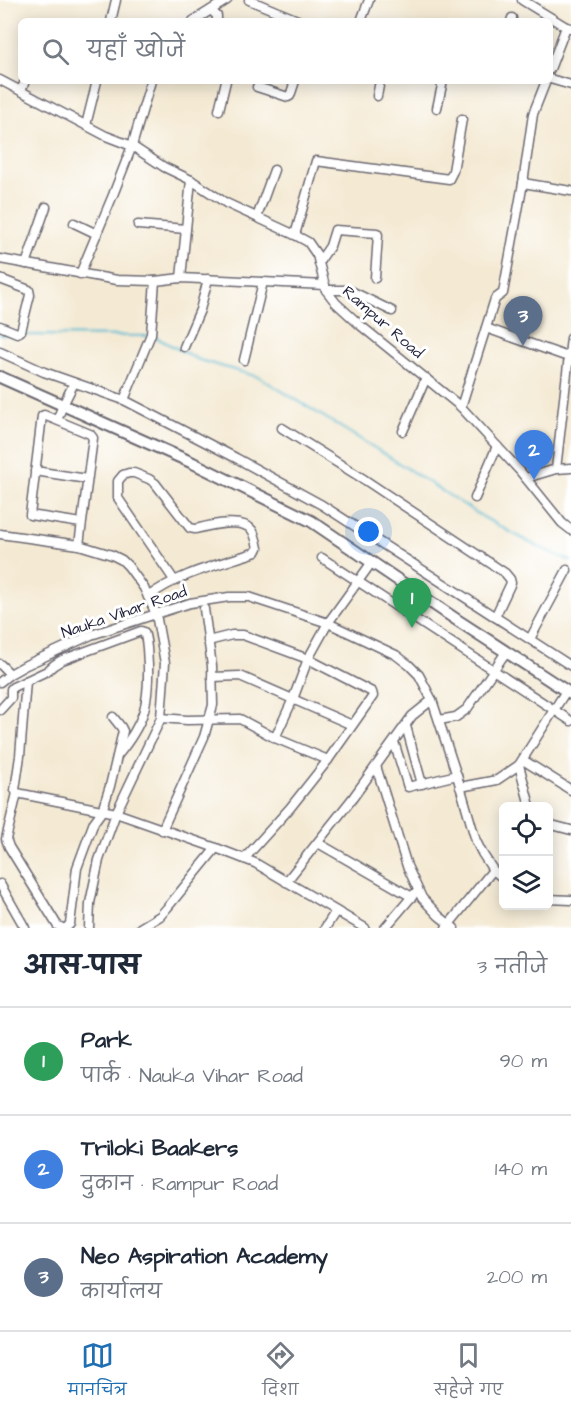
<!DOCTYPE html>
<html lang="hi">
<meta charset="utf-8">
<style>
:root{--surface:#fff;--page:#f2f2f3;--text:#1f2937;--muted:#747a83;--line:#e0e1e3;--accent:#1f6fb2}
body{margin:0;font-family:"Architects Daughter","Playpen Sans Deva",sans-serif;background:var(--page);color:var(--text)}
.controls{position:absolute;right:18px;bottom:18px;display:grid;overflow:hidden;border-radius:9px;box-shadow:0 3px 15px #0003}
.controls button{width:54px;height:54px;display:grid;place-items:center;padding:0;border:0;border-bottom:2px solid var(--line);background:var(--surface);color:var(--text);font:30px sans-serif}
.you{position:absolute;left:369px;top:532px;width:21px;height:21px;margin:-15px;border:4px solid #fff;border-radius:50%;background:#1a73e8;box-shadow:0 0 0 9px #1a73e833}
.badge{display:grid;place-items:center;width:39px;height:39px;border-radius:50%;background:var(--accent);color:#fff;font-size:20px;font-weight:700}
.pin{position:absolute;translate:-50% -50px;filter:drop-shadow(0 2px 3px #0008)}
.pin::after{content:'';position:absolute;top:32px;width:21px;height:18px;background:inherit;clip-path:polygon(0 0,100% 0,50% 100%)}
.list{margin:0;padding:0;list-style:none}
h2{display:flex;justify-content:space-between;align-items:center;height:78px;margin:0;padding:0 24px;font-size:26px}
h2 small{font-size:20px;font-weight:400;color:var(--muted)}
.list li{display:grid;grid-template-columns:39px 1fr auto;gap:18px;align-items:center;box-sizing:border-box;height:108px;padding:0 24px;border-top:2px solid var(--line)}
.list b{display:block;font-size:22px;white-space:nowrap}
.list p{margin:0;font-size:20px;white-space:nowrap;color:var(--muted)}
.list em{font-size:20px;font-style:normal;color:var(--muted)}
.icon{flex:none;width:33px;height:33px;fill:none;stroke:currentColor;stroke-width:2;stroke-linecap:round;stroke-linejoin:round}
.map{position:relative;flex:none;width:571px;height:928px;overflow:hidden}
.search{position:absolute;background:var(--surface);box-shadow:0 3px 15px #0003;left:18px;right:18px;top:18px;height:66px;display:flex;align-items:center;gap:15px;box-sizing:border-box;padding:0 21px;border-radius:9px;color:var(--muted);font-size:22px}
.sheet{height:402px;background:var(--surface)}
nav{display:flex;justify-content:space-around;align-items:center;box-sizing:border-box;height:84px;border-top:2px solid var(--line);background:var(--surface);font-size:16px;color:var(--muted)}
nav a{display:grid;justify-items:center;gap:3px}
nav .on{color:var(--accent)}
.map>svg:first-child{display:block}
</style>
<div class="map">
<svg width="571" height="928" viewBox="0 0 571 928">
<rect width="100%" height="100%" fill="#fff"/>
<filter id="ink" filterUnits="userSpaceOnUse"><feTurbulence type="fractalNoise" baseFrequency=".0167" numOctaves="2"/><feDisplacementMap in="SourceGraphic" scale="12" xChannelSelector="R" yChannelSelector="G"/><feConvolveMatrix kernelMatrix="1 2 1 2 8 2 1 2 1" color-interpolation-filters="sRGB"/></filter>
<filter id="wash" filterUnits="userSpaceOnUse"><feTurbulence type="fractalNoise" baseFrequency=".008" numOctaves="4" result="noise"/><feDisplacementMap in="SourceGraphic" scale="24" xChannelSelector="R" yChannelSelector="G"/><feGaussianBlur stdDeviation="1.35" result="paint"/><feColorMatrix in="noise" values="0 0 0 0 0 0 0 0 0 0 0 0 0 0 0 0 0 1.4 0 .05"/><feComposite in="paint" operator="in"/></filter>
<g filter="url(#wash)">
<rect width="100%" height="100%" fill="#f4ead4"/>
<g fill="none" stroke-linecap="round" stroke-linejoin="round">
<!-- stream -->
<g stroke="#52b8d1" stroke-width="2">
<path d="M0,335h12"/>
<path d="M21,335l126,1"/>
<path d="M153,336l46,24 60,17 127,78 97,62 53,29 35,15"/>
</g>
</g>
</g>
<g filter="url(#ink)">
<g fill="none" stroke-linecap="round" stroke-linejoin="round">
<!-- minor casing -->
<g stroke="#6c6871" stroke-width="11">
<g id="minor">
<path d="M249,0l51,21"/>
<path d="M522,0l44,27"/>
<path d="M211,10l6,6v5"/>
<path d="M111,21l5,-21"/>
<path d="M193,21l34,-21"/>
<path d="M361,21l8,-21"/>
<path d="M511,21l1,-3"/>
<path d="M550,69l16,-42 5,1"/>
<path d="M550,79l21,6"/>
<path d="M0,80l106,56 26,10 32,21 27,13 35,23 69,32 13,7 9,13 9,35 10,13 24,22 101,82 59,64 42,52 9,7"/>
<path d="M546,81l-13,33 -10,69 48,8"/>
<path d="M257,87l31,10 2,-1 5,-15"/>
<path d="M21,91l4,-10"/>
<path d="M377,96l3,-15"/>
<path d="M437,108l6,-27"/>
<path d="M219,110l7,-29"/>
<path d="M86,125l11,-44"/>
<path d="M257,217l17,-47"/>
<path d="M74,223l23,11"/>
<path d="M138,225l48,4"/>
<path d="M295,235l21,-74 133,18 4,-8 9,-52"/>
<path d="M0,259l117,21 38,1 26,-3 144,7"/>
<path d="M319,262l11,-16 5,-16 42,3 1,2 -3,43"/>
<path d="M26,264l20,-57"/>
<path d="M80,274l33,-79 19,-49 19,-65"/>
<path d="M181,278l10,-98"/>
<path d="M0,279l29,11 1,5 -9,36 -4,2 -17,-7"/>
<path d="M326,290h23l43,21"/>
<path d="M486,328l82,29"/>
<path d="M184,347l16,-37 8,-31"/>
<path d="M0,352l44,20 80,28 112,58 86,47 249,161"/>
<path d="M244,360l19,-78"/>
<path d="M124,400l27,-66 4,-53"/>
<path d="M461,407l34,-108 8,-6 20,-110"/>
<path d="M57,420l6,-15 11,-22"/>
<path d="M282,428l83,52 140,93 5,6 1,4 -16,34"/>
<path d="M403,431l23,-53"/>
<path d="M556,469l15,-1"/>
<path d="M35,471l52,8"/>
<path d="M526,478l30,-9 15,-131"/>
<path d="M475,498l22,-52"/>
<path d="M0,534l79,11 33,10 10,5 6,6 16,22 12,26 9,49 -4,55 -45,95 -17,47 -9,43 -1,25"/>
<path d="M79,545l14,-107 -3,-4 -46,-19 -2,1 -12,99 51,8"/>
<path d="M322,558l249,163"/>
<path d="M148,597c29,-23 73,-33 108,-45l2,-4c-1,-5 -3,-14 -6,-18 -11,-13 -44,-4 -57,-1l-5,-1 -35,-45 -6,-4 -15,-6h-5l-6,2 -5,6v17l56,82"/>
<path d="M530,639l37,-69"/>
<path d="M208,641l24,-6h11l65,24 64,33 1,4 -45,64"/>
<path d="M0,664l10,10"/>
<path d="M212,677l28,-1 112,49"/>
<path d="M26,681l-6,75 -5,34 2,3 99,20 100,35 39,15 110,65"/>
<path d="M0,682l10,-8 16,-9 65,-30 99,-32 39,-6h20l79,26 68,32 13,10 10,10 13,25 26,79 18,62 6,12 11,17 11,9"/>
<path d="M0,710l11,-12v-9l2,-2 34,-16 7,-6 8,-5 79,-29 3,1c4,11 3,22 4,33 1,40 -4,58 -30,90"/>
<path d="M161,718l26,2 53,-1 35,19 53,22 -38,48 -46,51"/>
<path d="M439,720l17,-3 11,-8 39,-57"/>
<path d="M406,726l16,58"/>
<path d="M275,738l18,-39 15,-40 20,-36 44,-61"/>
<path d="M394,742l14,45 49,-12"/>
<path d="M523,760l48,30"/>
<path d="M519,765l11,41"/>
<path d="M376,766l31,100 15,32 17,18 15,12"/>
<path d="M460,787l37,-7 22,-15 47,-74"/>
<path d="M17,793l-11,46 3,8 48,78 5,3"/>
<path d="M548,824l23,6"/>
<path d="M162,830l42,-93 9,-32 -1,-39 -8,-57"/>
<path d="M318,843l94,54"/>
<path d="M286,882l66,-83 60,-83 20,-16"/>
<path d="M0,884l25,44"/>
<path d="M548,899l23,1"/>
<path d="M66,928l4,-4 7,-56 17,-46 8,-11 8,-25 13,-55 -2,-4 -8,-10"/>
<path d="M140,928l20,-12 7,-8 49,-60"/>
<path d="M325,928l11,-17"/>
<path d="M385,928l29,-34"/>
<path d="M446,928l47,-58"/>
</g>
</g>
<!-- major casing -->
<g stroke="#6c6871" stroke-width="14">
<path id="major" d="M0,377l193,86 118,58 146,99 114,74"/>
</g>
<!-- minor -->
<use href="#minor" stroke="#fff" stroke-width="8"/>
<!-- major -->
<use href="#major" stroke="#fff" stroke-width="10"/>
</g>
</g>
<g text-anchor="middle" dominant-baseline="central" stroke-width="6" stroke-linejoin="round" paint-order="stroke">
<!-- street labels -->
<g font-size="16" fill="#22223b" stroke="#fff">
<text transform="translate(383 322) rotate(41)">Rampur Road</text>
<text transform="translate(124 612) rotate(-19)">Nauka Vihar Road</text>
</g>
</g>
</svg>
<div class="controls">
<button><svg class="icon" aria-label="locate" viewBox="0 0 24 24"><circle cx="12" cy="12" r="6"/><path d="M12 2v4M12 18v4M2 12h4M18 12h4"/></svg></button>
<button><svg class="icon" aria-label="layers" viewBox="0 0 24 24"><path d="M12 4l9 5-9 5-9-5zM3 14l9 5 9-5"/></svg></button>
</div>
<div class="you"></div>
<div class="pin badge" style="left:412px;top:628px;background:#2e9e5b">1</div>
<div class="pin badge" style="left:534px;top:480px;background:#3f7fe0">2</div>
<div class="pin badge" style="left:523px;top:346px;background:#5c6f8a">3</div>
<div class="search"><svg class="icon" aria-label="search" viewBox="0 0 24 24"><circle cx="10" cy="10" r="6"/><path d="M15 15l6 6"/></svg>यहाँ खोजें</div>
</div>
<section class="sheet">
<h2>आस-पास<small>3 नतीजे</small></h2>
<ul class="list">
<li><span class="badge" style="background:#2e9e5b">1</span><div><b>Park</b><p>पार्क · Nauka Vihar Road</p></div><em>90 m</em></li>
<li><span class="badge" style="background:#3f7fe0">2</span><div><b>Triloki Baakers</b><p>दुकान · Rampur Road</p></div><em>140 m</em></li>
<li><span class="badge" style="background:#5c6f8a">3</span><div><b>Neo Aspiration Academy</b><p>कार्यालय</p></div><em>200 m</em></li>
</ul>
</section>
<nav>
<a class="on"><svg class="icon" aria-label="map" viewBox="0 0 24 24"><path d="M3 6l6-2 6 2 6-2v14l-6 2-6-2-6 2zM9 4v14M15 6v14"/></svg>मानचित्र</a>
<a><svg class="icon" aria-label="directions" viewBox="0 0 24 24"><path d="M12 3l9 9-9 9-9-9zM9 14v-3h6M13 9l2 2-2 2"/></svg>दिशा</a>
<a><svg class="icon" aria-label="saved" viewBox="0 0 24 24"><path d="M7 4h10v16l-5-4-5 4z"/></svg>सहेजे गए</a>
</nav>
